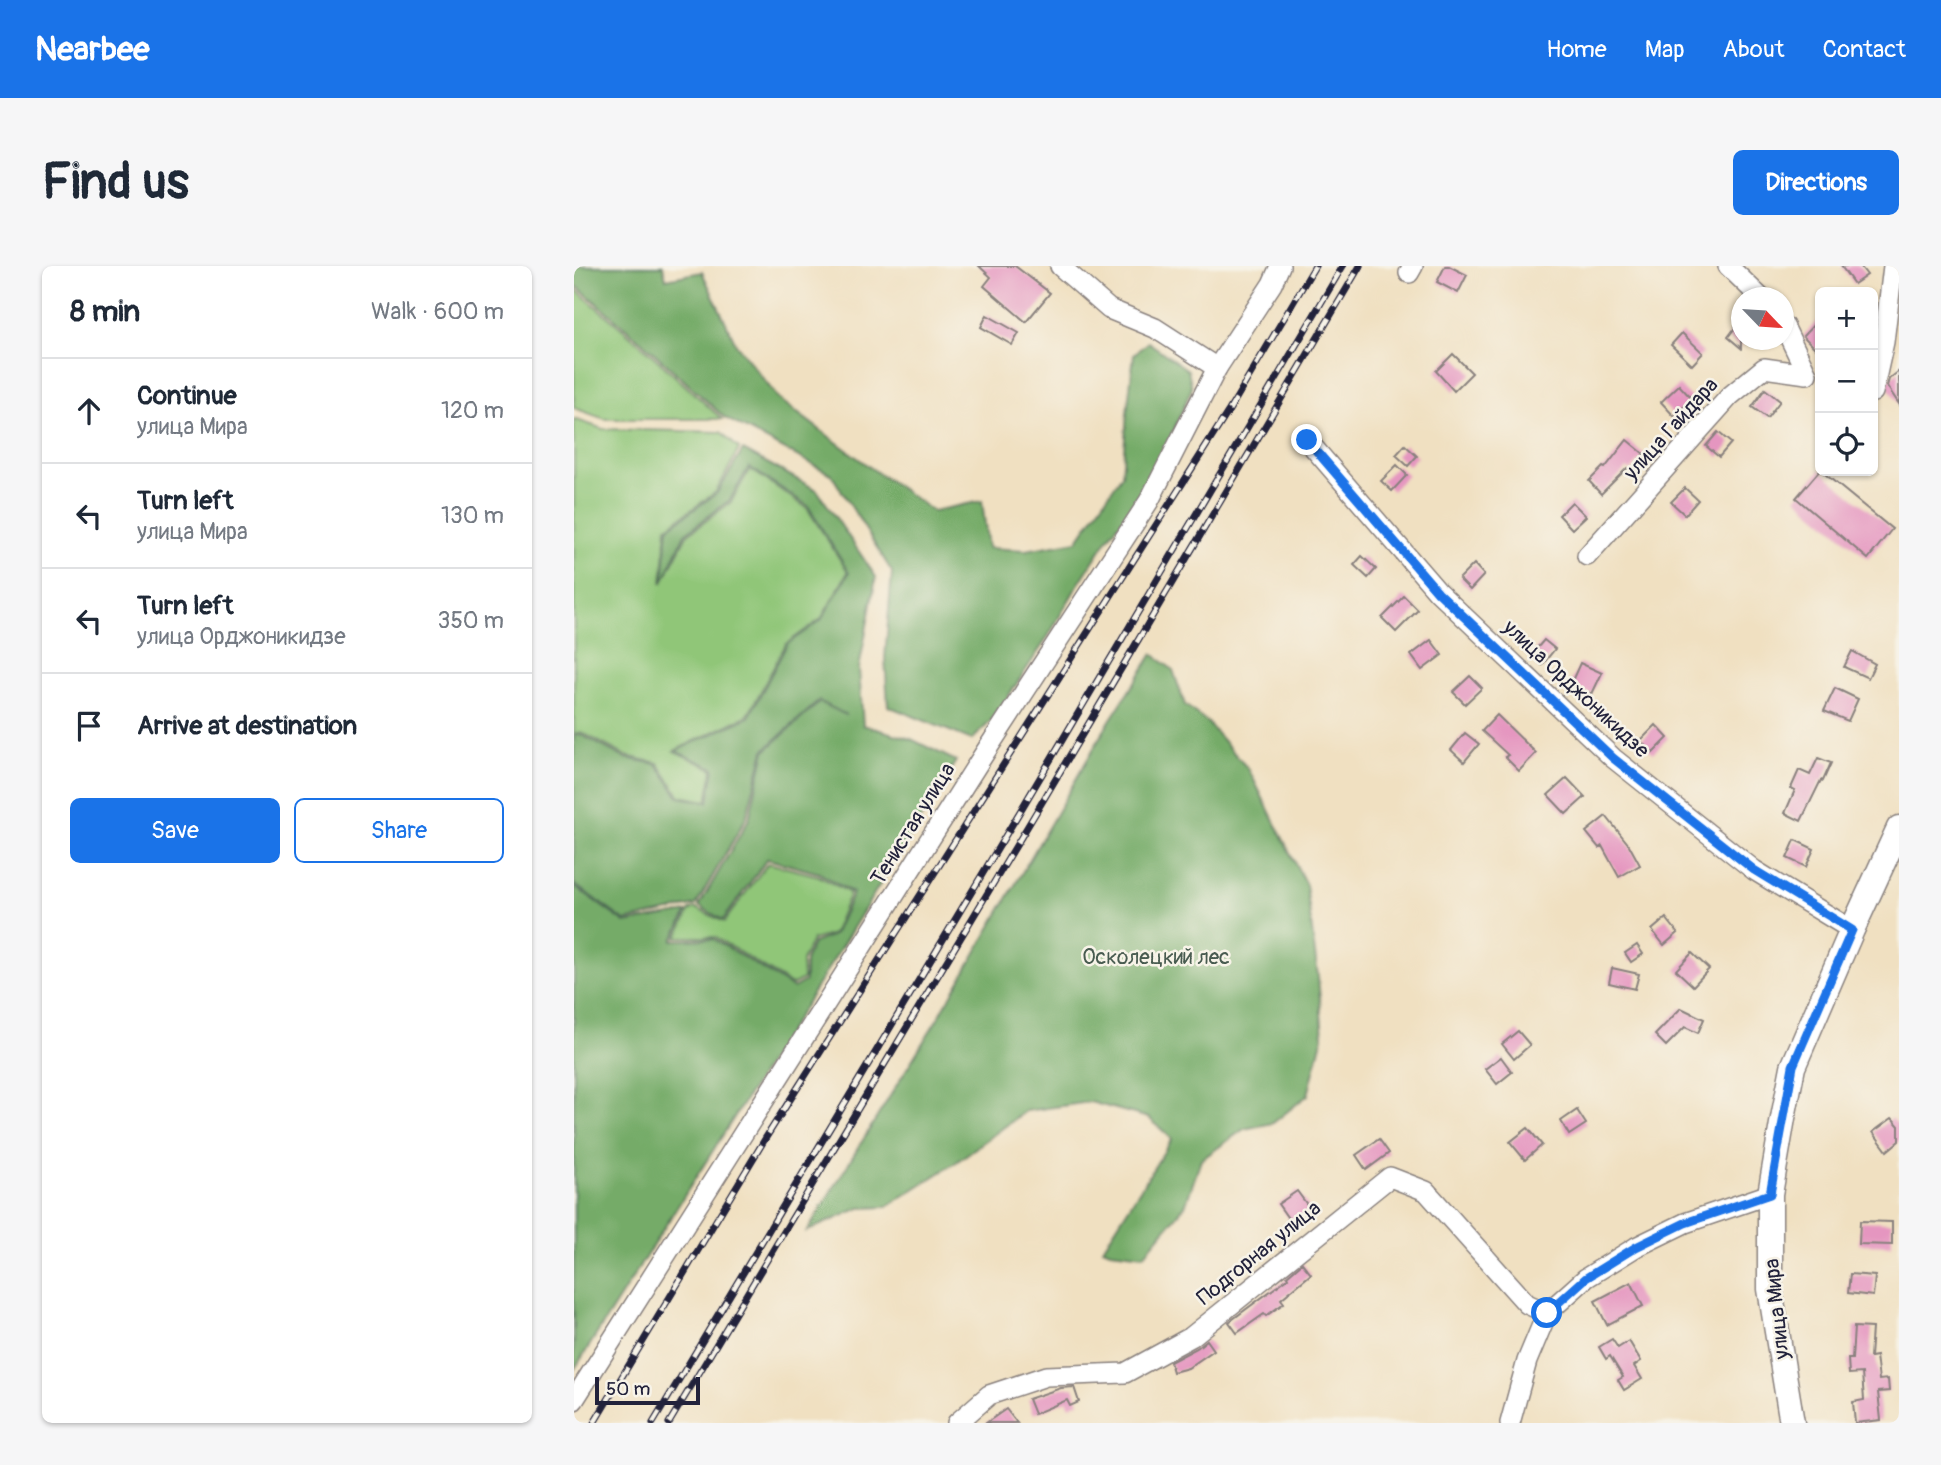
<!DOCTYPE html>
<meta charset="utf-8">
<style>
:root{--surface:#fff;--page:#f6f6f7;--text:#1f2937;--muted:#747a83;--line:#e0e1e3;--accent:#1a73e8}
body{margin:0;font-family:Pangolin,sans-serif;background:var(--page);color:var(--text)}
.controls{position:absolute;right:21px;top:21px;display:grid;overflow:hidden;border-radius:10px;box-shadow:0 2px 5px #0004}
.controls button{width:63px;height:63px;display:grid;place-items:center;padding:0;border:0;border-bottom:2px solid var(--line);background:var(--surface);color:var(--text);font:35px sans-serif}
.compass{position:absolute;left:1157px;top:21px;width:63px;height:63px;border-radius:50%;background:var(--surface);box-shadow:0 2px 5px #0004;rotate:115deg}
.scale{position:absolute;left:21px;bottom:18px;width:105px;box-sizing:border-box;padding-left:7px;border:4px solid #22223b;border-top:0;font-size:19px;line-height:24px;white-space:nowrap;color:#22223b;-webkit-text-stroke:5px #f7f3e8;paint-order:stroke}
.stop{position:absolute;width:21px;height:21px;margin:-16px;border:5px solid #1a73e8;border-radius:50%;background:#fff}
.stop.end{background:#1a73e8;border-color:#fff;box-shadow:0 2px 7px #0008}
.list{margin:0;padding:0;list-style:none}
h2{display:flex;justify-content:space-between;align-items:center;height:91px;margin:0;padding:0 28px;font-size:30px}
h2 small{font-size:23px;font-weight:400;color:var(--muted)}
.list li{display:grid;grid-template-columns:46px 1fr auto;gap:21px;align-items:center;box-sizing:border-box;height:105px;padding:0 28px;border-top:2px solid var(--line)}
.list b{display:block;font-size:26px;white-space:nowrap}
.list p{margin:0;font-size:23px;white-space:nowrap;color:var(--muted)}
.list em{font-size:23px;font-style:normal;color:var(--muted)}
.actions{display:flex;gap:14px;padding:21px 28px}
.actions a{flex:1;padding:16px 0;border:2px solid var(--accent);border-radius:10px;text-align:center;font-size:24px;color:var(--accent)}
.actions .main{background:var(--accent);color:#fff}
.icon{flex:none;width:38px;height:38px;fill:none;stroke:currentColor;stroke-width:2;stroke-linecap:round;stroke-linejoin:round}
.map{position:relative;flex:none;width:1325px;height:1157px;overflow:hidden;border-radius:10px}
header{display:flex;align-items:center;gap:42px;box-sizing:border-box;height:98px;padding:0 35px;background:var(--accent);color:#fff}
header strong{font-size:33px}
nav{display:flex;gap:38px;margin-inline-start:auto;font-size:24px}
.intro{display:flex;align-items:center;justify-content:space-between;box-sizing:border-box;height:168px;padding:0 42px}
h1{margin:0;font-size:49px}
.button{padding:18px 32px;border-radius:10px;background:var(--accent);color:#fff;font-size:24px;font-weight:700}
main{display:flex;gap:42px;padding:0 42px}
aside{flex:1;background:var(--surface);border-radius:10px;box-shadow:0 2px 5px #0004}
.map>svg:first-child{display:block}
</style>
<header>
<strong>Nearbee</strong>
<nav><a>Home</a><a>Map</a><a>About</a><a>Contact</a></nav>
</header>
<div class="intro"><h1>Find us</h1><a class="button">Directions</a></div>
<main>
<aside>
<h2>8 min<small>Walk · 600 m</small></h2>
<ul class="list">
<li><svg class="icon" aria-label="ahead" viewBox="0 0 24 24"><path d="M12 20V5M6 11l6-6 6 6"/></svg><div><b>Continue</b><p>улица Мира</p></div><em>120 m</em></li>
<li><svg class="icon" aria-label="left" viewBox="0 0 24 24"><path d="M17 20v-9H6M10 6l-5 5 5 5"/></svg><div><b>Turn left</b><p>улица Мира</p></div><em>130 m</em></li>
<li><svg class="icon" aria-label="left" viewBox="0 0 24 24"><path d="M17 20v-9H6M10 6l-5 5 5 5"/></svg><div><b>Turn left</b><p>улица Орджоникидзе</p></div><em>350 m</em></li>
<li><svg class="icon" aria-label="arrive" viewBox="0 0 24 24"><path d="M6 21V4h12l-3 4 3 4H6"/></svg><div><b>Arrive at destination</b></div></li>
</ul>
<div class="actions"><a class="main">Save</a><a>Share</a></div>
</aside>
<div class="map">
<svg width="1325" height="1157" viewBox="0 0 1325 1157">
<rect width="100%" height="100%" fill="#f7f3e8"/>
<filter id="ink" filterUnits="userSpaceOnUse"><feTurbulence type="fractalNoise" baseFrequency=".0143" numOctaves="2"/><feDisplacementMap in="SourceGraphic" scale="14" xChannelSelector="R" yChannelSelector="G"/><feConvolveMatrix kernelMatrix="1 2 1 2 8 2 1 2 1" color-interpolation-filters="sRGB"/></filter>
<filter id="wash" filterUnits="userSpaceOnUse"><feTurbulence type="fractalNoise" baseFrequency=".00686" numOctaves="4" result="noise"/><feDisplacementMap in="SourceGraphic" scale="28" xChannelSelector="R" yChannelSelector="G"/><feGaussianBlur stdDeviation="1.57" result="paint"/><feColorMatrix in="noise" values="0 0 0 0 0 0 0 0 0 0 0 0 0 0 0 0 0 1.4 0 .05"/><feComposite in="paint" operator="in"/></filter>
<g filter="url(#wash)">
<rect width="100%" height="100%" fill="#f0e0c1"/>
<!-- green -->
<g fill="#90c678" stroke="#59745a" stroke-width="2">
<path d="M0,22l65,55 83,76h-117l-31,-11z"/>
<path d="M0,153l29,10 118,3 18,17 -23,43 -49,35 -5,56 25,-48 44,-33 19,-33 57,39 41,64 -27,47 -35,25 -38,71 -74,36 39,18 -6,32 -27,-5 -22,-33 -32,-7 -45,-24 -7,2z"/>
<path d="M194,597l51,13 31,17 -17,41 -21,6 -10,21 1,18 -11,6 -77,-48h-38l13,-27 6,-2 28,14z"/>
</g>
<!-- forest -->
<g fill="#74ab68" stroke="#4b6652" stroke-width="2">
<path d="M0,0h89l3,13 36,-7 34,72 43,55 92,69 62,43 49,-10 6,47 38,2 51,-9 45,-66 5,-62 7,-59 14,-12 40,28 4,18 -17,39 -18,53 -45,52 -36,56 -30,52 -53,79 -21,21 -84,-34 -3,-48 7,-86 -61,-98 -106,-56 -84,-77 -67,-57z"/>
<path d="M169,184l74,40 59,87 -17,92 4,56 48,14 45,22 -140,227 -242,382v-484l51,37 62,-11 -14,28 41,-1 79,49 12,-7v-20l8,-18 21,-8 19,-42 -34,-20 -52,-14 -44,61 -24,-14 50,-87 16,-68 55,-49 26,13 -27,-14 -55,49 -18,68 -50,87 -71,16 -51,-37v-148l6,-2 45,24 32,6 22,33 29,5 6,-34 -39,-17 74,-34 38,-73 34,-24 28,-47 -41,-67 -59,-39 -19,33 -45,34 -22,48 5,-54 49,-35z"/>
<path d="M579,388l20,16 12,35 21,16 43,49 57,115 12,91 5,60 -15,59 -35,28 -29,6 -43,31 -16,46 -41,49 -34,-4 -7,-3 69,-109 -23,-21 -59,-16 -64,9 -71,52 -69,44 -26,1 -53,23 134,-218 168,-291z"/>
</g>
<g id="blocks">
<!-- building -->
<g fill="#e596c0">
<path d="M405,0h36l35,27 -24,29 -42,-36 7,-9z"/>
<path d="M871,0h4l18,9 -9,18 -21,-11z"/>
<path d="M1267,0h19l7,9 -13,9z"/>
<path d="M413,49l32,18 -7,12 -31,-18z"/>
<path d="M1246,52v35l-17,-17z"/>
<path d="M1167,54v28l-13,-11z"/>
<path d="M1108,67l21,20 -11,12 -21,-20z"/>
<path d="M879,88l19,19 -18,18 -18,-20z"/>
<path d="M1325,105v33l-12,-18 2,-7z"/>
<path d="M1105,119l13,14 -18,17 -13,-14z"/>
<path d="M1191,123l15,12 -13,17 -15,-11z"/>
<path d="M1144,166l13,11 -12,14 -13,-11z"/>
<path d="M1053,174l17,14 -13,17 -4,-3 -26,26 -12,-13 14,-14 2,1z"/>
<path d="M831,179l12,11 -9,10 -12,-11z"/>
<path d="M823,199l10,10 -15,16 -11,-10z"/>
<path d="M1246,204l72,59 -24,30 -72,-61z"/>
<path d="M1111,222l13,12 -13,15 -14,-13z"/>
<path d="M998,236l14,14 -14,13 -13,-14z"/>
<path d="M788,290l14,13 -8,9 -14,-13z"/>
<path d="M900,298l10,11 -14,15 -11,-11z"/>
<path d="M830,330l14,14 -22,22 -14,-14z"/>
<path d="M857,374l11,15 -20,15 -11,-15z"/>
<path d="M970,374l11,9 -13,16 -11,-10z"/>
<path d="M1278,385l23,13 -7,14 -24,-11z"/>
<path d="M1006,397l22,10 -10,21 -22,-9z"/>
<path d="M896,410l12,12 -17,16 -12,-12z"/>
<path d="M1261,422l23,11 -10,22 -24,-10z"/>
<path d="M923,449l39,38 -17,18 -14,-14 3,-2 -26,-24z"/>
<path d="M1082,459l12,13 -15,15 -13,-12z"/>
<path d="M891,467l14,11 -15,18 -13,-12z"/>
<path d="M1244,492l13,5 -8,18 -2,-1 -20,41 -16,-8 10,-23 -4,-2 8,-18 11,5z"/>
<path d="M993,512l18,19 -19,17 -18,-19z"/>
<path d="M1032,550l23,29 11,20 -21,12 -17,-31 -3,2 -13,-16z"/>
<path d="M1221,574l19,9 -8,18 -19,-9z"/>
<path d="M1092,652l12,15 -14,12 -12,-15z"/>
<path d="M1063,679l6,9 -12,8 -6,-9z"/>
<path d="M1118,687l17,16 -16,17 -17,-16z"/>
<path d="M1038,702l27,6 -4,15 -26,-6z"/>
<path d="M1107,742l23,11 -6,14 -13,-6 -19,19 -11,-11z"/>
<path d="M944,765l12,14 -16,14 -12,-15z"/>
<path d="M927,791l11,15 -15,12 -12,-15z"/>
<path d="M1003,844l9,14 -17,11 -8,-14z"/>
<path d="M1318,852l7,8v15l-12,10 -14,-19z"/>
<path d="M954,862l14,17 -17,15 -15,-18z"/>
<path d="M805,873l10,14 -23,17 -10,-15z"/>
<path d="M723,925l14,19 -19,14 -14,-20z"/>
<path d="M1286,955l32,1v23l-33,-1z"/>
<path d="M728,997l9,11 -30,25 3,4 -18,13 -2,-2 -27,19 -8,-11 59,-44 -1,-2z"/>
<path d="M1276,1008l25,2 -2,20 -25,-3z"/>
<path d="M1057,1016l12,24 -36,19 -12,-24z"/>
<path d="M1280,1061l18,1 -2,29 6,-1 3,24 9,-1 1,12 -11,1 3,28 -26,3 -2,-21 11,-2 -2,-27 -13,1 -1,-15h4z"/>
<path d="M1038,1073l6,9 11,-7 12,20 -7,5 8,13 -18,11 -6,-10 5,-3 -13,-21 -4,3 -7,-12z"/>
<path d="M633,1074l7,10 -26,18 -15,4 -3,-10 27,-14z"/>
<path d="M500,1121l5,15 -9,4 -3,-6 -33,14 -6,-15 33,-11z"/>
<path d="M432,1143l11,14h-31z"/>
</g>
</g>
</g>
<g filter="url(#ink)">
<use href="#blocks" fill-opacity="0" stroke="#89817e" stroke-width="2"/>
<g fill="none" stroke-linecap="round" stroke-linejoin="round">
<!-- minor casing -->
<g stroke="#89817e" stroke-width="22">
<g id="minor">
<path d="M486,0l49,43 46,19 62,40"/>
<path d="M1154,0l33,32"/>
<path d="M835,7l4,-7"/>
<path d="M1299,126l11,-50 9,-76"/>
<path d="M733,174l131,152 175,166 141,112 98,60"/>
<path d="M1013,290l143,-160 34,-28 43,6 -23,-48"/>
<path d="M0,1134l410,-646 165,-253 68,-133 55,-84 8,-18"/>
<path d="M383,1157l32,-28 57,-19 79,-3 66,-36 199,-160 36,14 101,113 20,9"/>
<path d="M936,1157l17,-62 20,-48 39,-35 50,-31 49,-24 85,-29"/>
</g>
</g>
<!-- major casing -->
<g stroke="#89817e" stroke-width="27">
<path id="major" d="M1218,1157l-22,-134v-95l13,-76 10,-51 59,-137 47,-102"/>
</g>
<!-- minor -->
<use href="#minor" stroke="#fff" stroke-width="19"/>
<!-- major -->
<use href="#major" stroke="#fff" stroke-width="24"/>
<!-- rail casing -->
<g stroke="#22223b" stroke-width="7">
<g id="rail">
<path d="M20,1157l171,-284 463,-727 87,-146"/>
<path d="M79,1157l369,-615 321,-542"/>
<path d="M95,1157l366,-609 325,-548"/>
</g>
</g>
<!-- rail -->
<use href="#rail" stroke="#f7f3e8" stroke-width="4.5" stroke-dasharray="13" stroke-linecap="butt"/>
</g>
</g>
<g fill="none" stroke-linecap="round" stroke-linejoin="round" filter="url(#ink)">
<!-- route -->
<path stroke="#1a73e8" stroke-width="9" d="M733,174l131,152 175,166 141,112 98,60 -59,136 -23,128 -85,29 -49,24 -50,31 -39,35"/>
</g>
<g text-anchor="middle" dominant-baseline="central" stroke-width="5" stroke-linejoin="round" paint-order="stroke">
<!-- street labels -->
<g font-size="21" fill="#22223b" stroke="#f7f3e8">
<text transform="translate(1097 163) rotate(-48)">улица Гайдара</text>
<text transform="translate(1002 423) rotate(43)">улица Орджоникидзе</text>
<text transform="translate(339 558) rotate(-58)">Тенистая улица</text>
<text transform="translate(685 987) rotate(-39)">Подгорная улица</text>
<text transform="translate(1203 1043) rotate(-96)">улица Мира</text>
</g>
<!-- park labels -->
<g font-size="21" fill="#485b50" stroke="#f7f3e8">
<text x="582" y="691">Осколецкий лес</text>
</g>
</g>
</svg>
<div class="controls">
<button>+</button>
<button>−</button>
<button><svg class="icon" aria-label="locate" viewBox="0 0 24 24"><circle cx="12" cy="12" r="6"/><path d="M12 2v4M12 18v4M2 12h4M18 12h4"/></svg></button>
</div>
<svg class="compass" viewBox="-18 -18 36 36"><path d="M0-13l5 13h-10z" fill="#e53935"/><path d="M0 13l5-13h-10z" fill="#747a83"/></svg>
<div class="scale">50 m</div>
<div class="stop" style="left:973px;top:1047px"></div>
<div class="stop end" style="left:733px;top:174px"></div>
</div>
</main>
